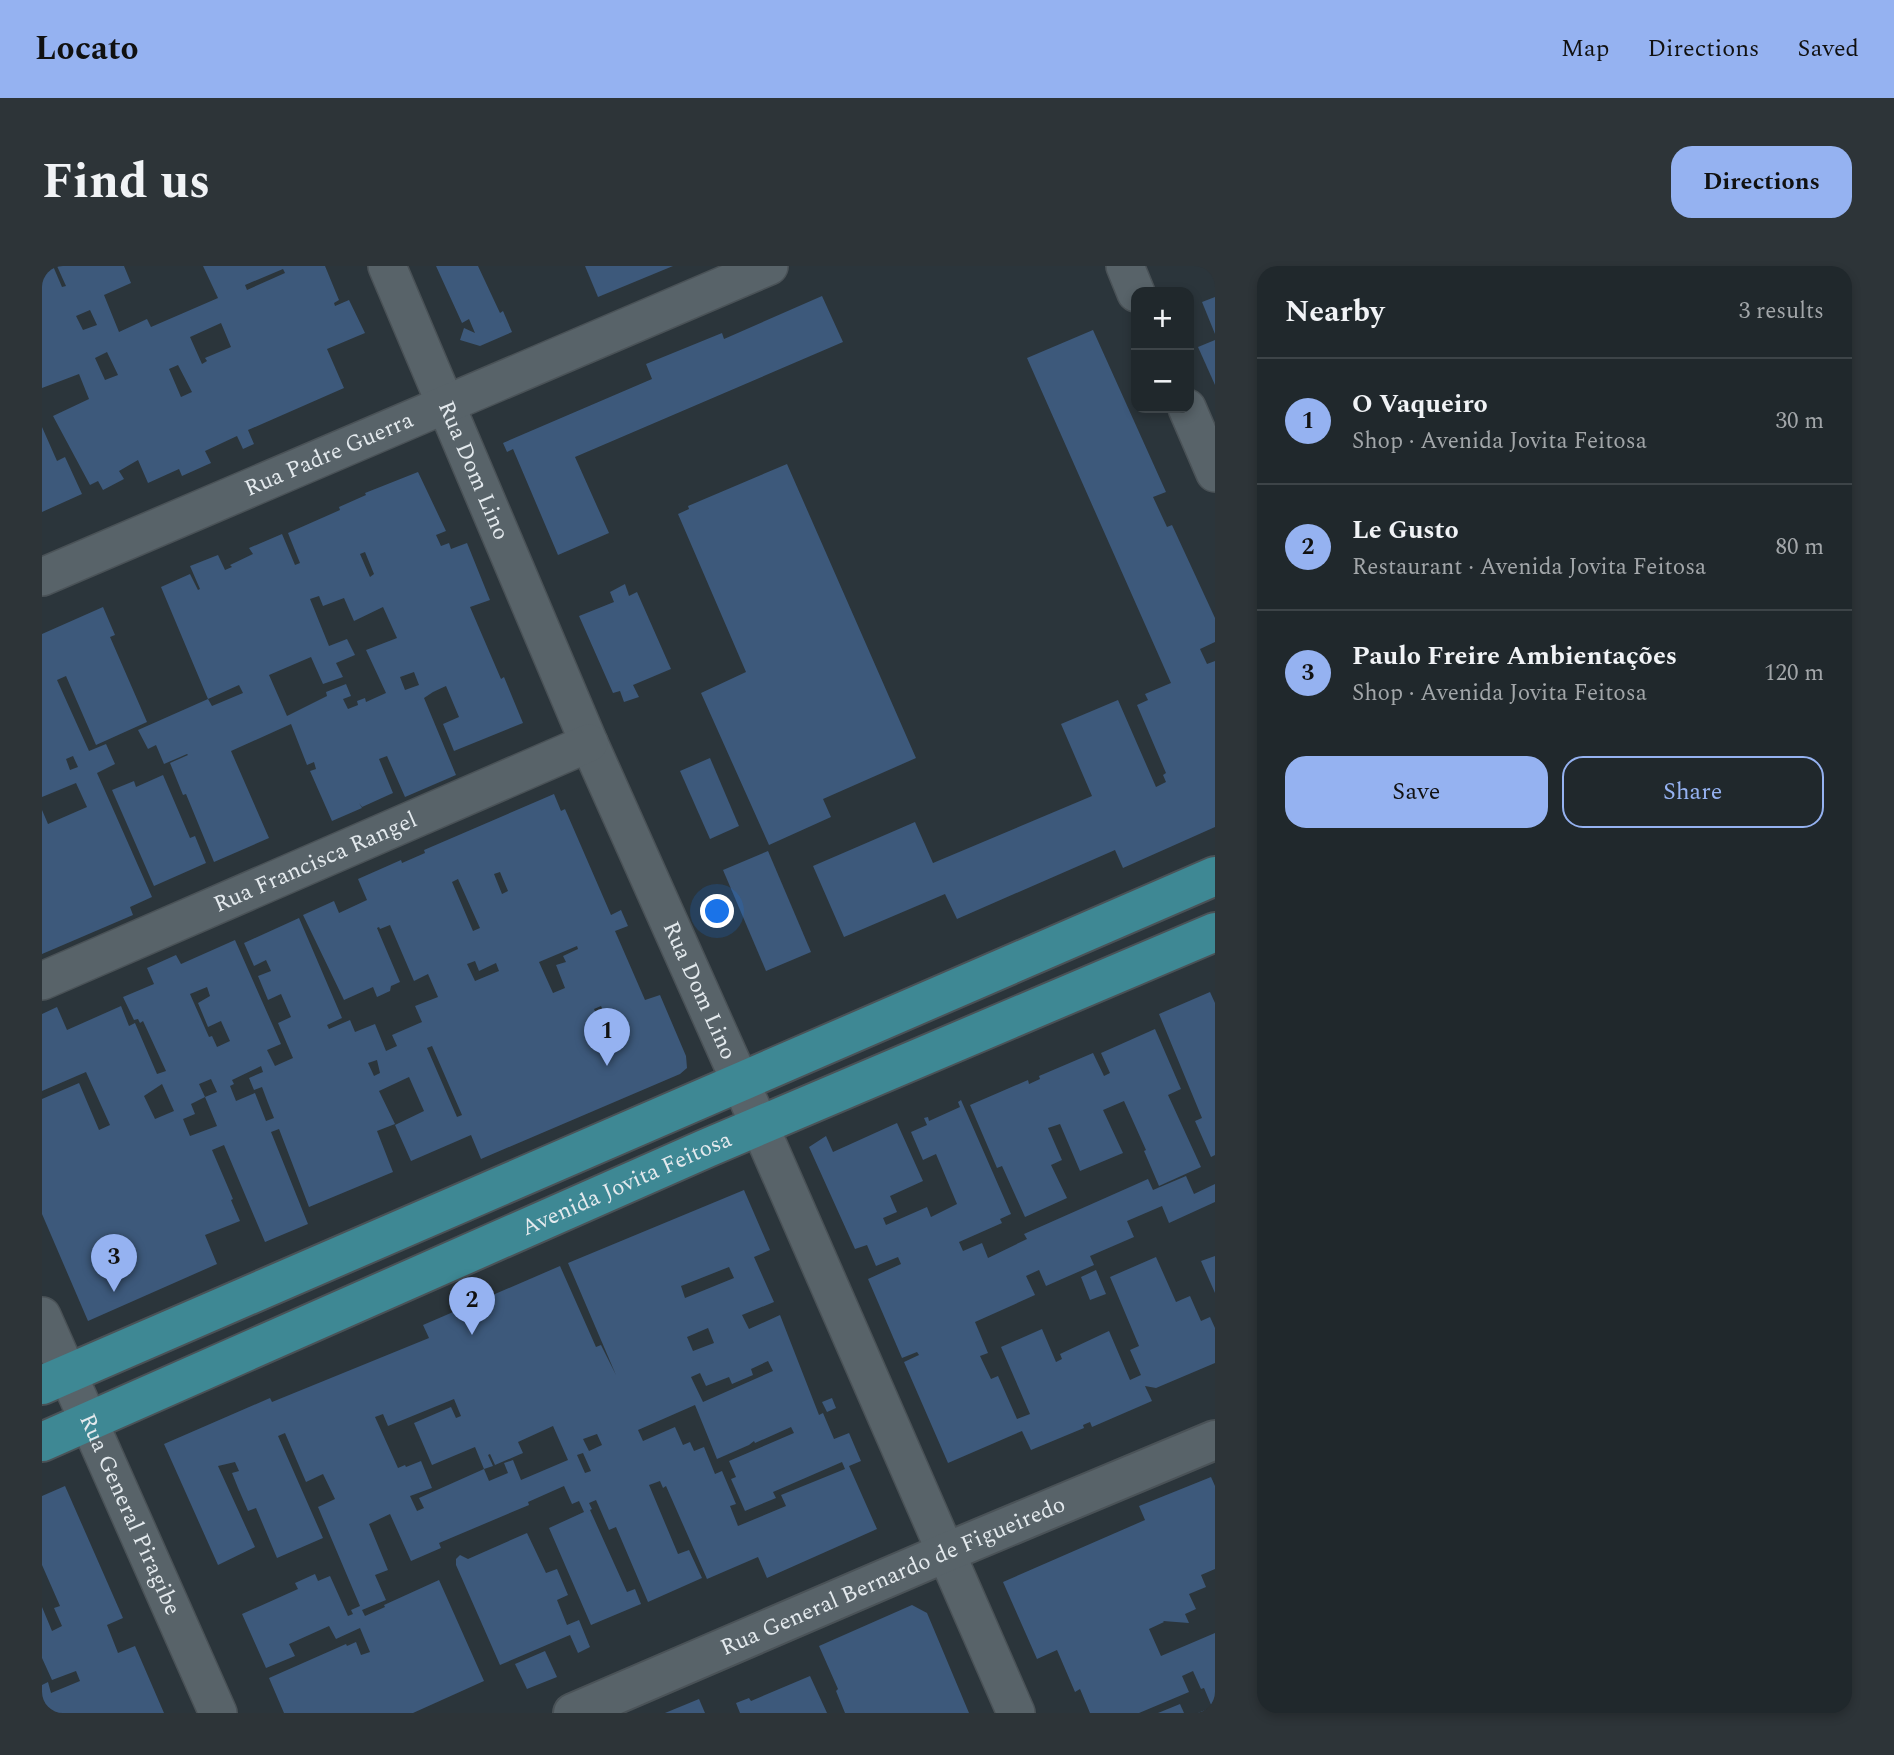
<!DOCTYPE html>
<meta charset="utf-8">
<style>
:root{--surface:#20282c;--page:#2d3438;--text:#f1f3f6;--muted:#a2a6a9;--line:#3d4448;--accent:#95b2f1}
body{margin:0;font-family:Spectral,serif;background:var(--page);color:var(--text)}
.controls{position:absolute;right:21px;top:21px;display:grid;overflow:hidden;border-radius:14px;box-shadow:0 4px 10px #0003}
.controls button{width:63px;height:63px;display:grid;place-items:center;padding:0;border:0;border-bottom:2px solid var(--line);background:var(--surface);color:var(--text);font:35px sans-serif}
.you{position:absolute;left:676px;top:646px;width:24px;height:24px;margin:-18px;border:5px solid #fff;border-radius:50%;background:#1a73e8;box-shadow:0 0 0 10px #1a73e833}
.badge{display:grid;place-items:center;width:46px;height:46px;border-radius:50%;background:var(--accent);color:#111;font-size:23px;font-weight:700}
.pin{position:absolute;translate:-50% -58px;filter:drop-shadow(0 2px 4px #0008)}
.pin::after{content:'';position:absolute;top:37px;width:24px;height:21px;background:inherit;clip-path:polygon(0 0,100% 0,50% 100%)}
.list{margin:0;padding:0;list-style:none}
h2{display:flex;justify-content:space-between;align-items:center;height:91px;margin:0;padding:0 28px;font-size:30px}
h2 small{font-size:23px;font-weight:400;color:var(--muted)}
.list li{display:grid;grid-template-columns:46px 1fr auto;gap:21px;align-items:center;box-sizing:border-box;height:126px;padding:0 28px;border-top:2px solid var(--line)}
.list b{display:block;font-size:26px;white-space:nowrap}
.list p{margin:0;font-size:23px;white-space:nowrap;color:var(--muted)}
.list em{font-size:23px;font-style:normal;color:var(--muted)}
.actions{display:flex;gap:14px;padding:21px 28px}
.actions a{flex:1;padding:16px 0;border:2px solid var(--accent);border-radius:21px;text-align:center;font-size:24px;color:var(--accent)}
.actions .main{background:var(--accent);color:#111}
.map{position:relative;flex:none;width:1173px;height:1447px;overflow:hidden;border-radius:21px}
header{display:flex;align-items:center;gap:42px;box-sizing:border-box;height:98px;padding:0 35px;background:var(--accent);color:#111}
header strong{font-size:33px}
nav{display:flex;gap:38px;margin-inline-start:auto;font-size:24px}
.intro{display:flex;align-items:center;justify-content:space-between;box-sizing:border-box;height:168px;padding:0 42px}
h1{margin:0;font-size:49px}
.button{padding:18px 32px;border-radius:21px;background:var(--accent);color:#111;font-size:24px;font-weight:700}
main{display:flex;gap:42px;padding:0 42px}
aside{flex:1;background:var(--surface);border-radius:21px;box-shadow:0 4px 10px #0003}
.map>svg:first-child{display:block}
</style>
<header>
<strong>Locato</strong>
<nav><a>Map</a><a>Directions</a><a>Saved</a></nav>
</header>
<div class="intro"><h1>Find us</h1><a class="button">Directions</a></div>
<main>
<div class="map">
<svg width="1173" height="1447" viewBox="0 0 1173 1447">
<rect width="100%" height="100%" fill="#2b353b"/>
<!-- building -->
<g fill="#3d597b" fill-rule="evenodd">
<path d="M11,0l9,21 4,-1 -9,-20h67l7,17 -27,12 15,37 28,-13 4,8 67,-29 -15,-32h122l14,34 -5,3 1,3 14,-6 16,33 -38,16 17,39 -96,42 6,14 -11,5 -6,-13 -32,15 6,12 -29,13 -3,-7 -31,14 -10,-23 -19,11 5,8 -21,11 -5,-9 -8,4 -37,-69 36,-17 -10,-25 -37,14v-119zM241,3l2,4 -38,17 -2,-5zM48,44l7,15 -14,5 -7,-14zM179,57l10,24 -26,11 2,3 -5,3 -12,-27zM65,86l11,23 -13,5 -10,-22zM136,99l14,27 -11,5 -12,-28z"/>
<path d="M394,0h42l22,47 3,-2 9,21 -32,14 -20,-6 4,-12 11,5 -6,-14 -7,4z"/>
<path d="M543,0h88l-75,31z"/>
<path d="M780,30l21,46 -268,115 34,76 -51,22 -45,-106 -6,3 -4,-9 149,-64 -6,-15 76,-31 2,6z"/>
<path d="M1173,31v37l-13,-32z"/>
<path d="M1051,64l73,162 -13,5 14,30 5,-2 43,93v24l-15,7 7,15 8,-3v166l-92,41 -8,-18 -158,69 -12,-25 -101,43 -31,-71 102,-44 18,41 159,-67 -31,-72 57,-24 38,87 10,-5 -3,-7 3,-2 -29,-68 11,-5 -3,-6 26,-11 -144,-325z"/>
<path d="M1173,74v45l-17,-38z"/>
<path d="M0,161l15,34 8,-4 17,37 -40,18z"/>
<path d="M745,198l129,294 -93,41 8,18 -62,28 -68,-152 45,-21 -68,-158 11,-5 -1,-3z"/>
<path d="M376,206l28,59 -10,4 5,11 8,-3 2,6 16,-6 23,57 -20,7 31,72 3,-2 19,46 -69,28 -11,-27 16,-7 -13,-31 -13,6 -9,6 32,77 -51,22 -18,-41 -8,3 14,34 -31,14 -3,-4 3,5 -30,13 -22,-50 6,-2 -2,-7 -7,3 -16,-41 -60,27 38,87 -55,24 -28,-68 -3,1 -13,-32 18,-8 -1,-1 -23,10 -8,-19 -8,4 -10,-19 70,-31 4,7 31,-13 -4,-8 -31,14 -47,-112 29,-13 8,16 2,-1 -10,-23 28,-11 7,15 7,-3 -2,-2 23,-11 -4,-6 33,-14 13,31 5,-2 -12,-30 52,-23 -1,-3 27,-12 -1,-2zM323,286l9,22 -4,3 -10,-23zM277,330l4,10 21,-8 10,23 29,-14 14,31 -31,12 20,43 -20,9 -1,-4 -8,3 1,4 -10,4 -5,-10 8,-3 -5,-12 -20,8 1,4 -40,20 -18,-41 42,-18 12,27 20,-7 -7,-14 19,-8 -8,-16 -18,7 -19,-47zM372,406l5,13 -14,5 -5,-13z"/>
<path d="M583,318l4,12 8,-4 34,77 -38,16 6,12 -15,5 -4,-11 -7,2 -34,-77 35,-14 -4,-10z"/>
<path d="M61,341l12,28 -5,2 37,85 -51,23 -30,-69 -9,4 32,71 17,-7 9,20 -18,9 55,124 -22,10 3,8 -91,39v-144l6,14 39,-17 -11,-24 -34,14v-163zM31,490l5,11 -8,3 -4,-11z"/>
<path d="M668,492l29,68 -29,13 -30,-68z"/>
<path d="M121,509l27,63 5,-2 11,27 -52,23 -42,-96 22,-9 2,6z"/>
<path d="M512,528l7,17 4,-2 46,106 10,-5 7,16 -13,5 30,69 15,-5 26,61 1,12 -7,6 -199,85 -10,-24 -60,26 -16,-36 29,-14 -15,-34 -30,14 16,33 -18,7 16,41 -84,35 -30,-78 -8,3 37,92 -43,18 -41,-97 -12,5 21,49 -2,1 9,21 -35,14 12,29 -129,57 -46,-107v-115l37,-16 20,47 11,-5 -24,-53 -44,19v-77l15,-7 10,23 54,-24 8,20 6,-3 22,51 9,-3 -23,-50 -3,2 -2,-4 -4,1 -11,-23 31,-13 -7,-16 29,-13 5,9 54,-24 46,104 -14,6 8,16 18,-8 -15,-35 13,-6 -10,-23 -13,6 -10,-24 13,-5 -5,-11 -12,6 -10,-23 55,-25 43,100 -15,7 2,4 21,-9 5,12 20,-8 11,27 11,-5 -5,-11 30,-13 -7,-16 23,-9 -10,-23 -14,7 -24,-56 -10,4 -1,-2 -2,1 23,54 -9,4 -1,5 -13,6 -4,-10 -29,13 -41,-85 31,-14 5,12 28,-13 -9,-21 43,-19 1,3 23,-10 -1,-3zM458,606l8,19 -6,3 -8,-20zM416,613l22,49 -7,3 -21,-49zM535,680l1,3 -15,7 3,6 -10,3 9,23 -12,5 -14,-31zM433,695l4,10 17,-8 3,8 -24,10 -8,-17zM165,721l3,9 -12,7 10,24 13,-6 9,20 -13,6 -5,-11 -3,1 -19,-43zM559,740l5,11 -7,3 -5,-11zM390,780l30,69 -5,2 -30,-69zM335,794l3,13 -6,3 -6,-13zM219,800l2,6 -14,6 5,12 8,-3 6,16 6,15 -8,3 -11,-28 -19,8 -6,-15 4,-2 -2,-4zM169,813l6,13 -12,5 -6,-13zM120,818l12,27 -19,8 -11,-23zM163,831l12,29 -27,10 -7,-17 12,-5 -4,-10z"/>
<path d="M726,585l43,101 -45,19 -43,-101z"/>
<path d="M1168,726l5,11v152l-4,2 -16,-36 7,-3 -43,-104z"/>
<path d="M1113,763l26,60 -13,6 33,72 -42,19 -15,-35 2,-1 -22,-49 -21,9 20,43 -43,18 -20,-47 -12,4 14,32 -11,5 16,33 -42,19 -23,-51 -5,2 -27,-63 58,-25 1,4 11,-5 -1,-3 54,-23 11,23 6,-3 -9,-20z"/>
<path d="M919,834l50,114 -11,5 2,4 -43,19 4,9 19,-8 6,15 39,-19 -3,-5 124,-55 5,11 33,-14 8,18 21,-10v18l-46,21 -7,-17 -35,15 7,16 -44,19 4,9 -48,21 -7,-16 -13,6 9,19 -60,27 13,31 -8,3 11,23 7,-3 19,43 13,-5 -29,-67 41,-18 14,33 6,-3 -2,-5 49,-23 21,49 11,-5 -11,-25 9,-4 -29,-69 46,-20 20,45 14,-6 11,25 9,-4 5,11v35l-59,25 -11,-2 7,15 -60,26 -2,-5 -7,3 1,3 -53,22 -9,-19 -74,32 -44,-101 15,-7 -2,-3 -15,6 -34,-79 33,-15 -3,-7 -22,9 -9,-21 -12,4 -46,-102 17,-11 7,16 64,-29 26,58 -33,15 7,16 -14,6 3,7 41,-18 4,10 26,-13 -21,-50 -13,6 -12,-28 16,-7 -3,-7 4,-1 1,4 31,-14 -2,-5z"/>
<path d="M702,924l26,60 -16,7 20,45 -32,13 7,14 31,-14 39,100 4,-2 11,26 15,-6 12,28 -12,5 28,63 -110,49 -9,-21 -51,22 -41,-93 -3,2 -3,-7 -11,4 29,69 11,-4 13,28 -54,24 -32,-75 -7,3 -13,-30 -7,3 3,6 -2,1 37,82 8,-3 6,15 -50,21 -42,-97 35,-16 -5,-11 -7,3 -8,-18 -36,16 1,3 -90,38 2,5 -30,13 -21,-47 -21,10 19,46 -13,5 11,25 -24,10 3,6 20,-9 -1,-2 55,-25 45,101 -71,32h-129l-15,-35 77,-34 1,2 9,-4 5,13 9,-3 -10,-24 -24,11 -7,-13 -40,18 6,12 -29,12 -24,-54 56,-25 -3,-6 20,-9 3,7 12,-5 18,40 5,-2 -2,-4 9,-4 -42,-99 17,-8 -12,-25 -17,8 -21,-49 -7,3 45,102 -46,20 -21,-50 -8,3 -10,-23 -6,-15 7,-2 -4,-9 -17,4 37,81 -37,18 -54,-121 106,-46 2,4 157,-64 -6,-13 137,-59 36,81 5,-2 15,30 -48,-112zM687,1001l5,11 -49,20 -4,-12zM666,1062l6,15 -21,8 -6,-14zM726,1095l5,10 -70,31 -12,-25 9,-4 6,13 23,-9 3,7 21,-9 -2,-6zM412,1133l7,17 -5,2 -5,-11 -37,16 18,42 43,-18 9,22 9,-3 -5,-11 2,-1 5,11 28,-12 -5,-11 35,-16 15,34 -47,20 -8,-20 -9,3 4,10 -19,8 -5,-12 -65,29 5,10 -7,3 -7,-15 22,-8 -11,-27 -15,6 -1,-2 -7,3 -23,-51 8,-3 5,12zM653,1139l22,54 32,-14 5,-4 1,2 36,-16 3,6 -65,28 7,16 -5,2 14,32 31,-13 -3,-6 69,-30 3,7 -64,26 5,11 -48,20 -8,-20 6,-2 -14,-33 -7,3 -11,-27 -10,4 -4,-9 -7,3 -8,-18 -32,14 -5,-11zM555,1168l5,11 -13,6 -6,-12zM541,1187l8,18 -6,2 -8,-18z"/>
<path d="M1173,990v37l-14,-32z"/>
<path d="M1054,1004l10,24 -16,6 -9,-23z"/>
<path d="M790,1132l4,10 -9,4 -5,-10z"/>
<path d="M1169,1211l4,9v83l-14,6 5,12 -17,7 7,15 -11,5 4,9 -26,-2 1,1 -15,7 12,27 54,-23v80h-17l14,-6 -8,-19 -3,1 -8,-18 -11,5 7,16 -50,21h-49l-10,-24 -5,3 -18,-42 -20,9 -34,-77 142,-62 -6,-14z"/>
<path d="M23,1220l58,132 -16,7 11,28 17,-7 29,67h-122v-28l6,-3 3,11 29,-12 -4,-10 -24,9 -10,-22v-51l10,24 10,-5 -8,-18 6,-2 -18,-41v-69z"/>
<path d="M485,1267l19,40 11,-4 11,26 -11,5 10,25 12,-5 11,27 -12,6 -8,-18 -70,30 -44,-100v-6l4,-4 8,4z"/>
<path d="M870,1339l15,8 42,100h-124l-9,-22 2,-2 -19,-43z"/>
<path d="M503,1385l12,26 -30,12 -12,-25z"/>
<path d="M768,1410l17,37h-87l-4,-10 13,-5 2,3z"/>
<path d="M657,1433l6,14h-40z"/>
<path d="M1138,1438l4,9h-26z"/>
</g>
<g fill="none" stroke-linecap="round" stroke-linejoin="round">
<!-- minor casing -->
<g stroke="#4a5257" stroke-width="40">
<g id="minor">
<path id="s1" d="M345,0l202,477 151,338 276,632"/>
<path d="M1083,0l11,27"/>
<path d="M1145,142l28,65"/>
<path id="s2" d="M0,311l727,-311"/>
<path id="s3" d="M0,715l547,-238"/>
<path id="s4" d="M0,1050l176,397"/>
</g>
</g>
<!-- tertiary casing -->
<g stroke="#4a5257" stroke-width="42">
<g id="tertiary">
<path id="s5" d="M531,1447l374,-161 268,-112"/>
</g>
</g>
<!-- primary casing -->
<g stroke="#4a5257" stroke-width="42">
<g id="primary">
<path d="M0,1119l1173,-509"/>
<path id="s6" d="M0,1176l665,-294 508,-216"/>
</g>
</g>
<!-- minor -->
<use href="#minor" stroke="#586369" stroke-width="37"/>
<!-- tertiary -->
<use href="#tertiary" stroke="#586369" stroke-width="38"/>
<!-- primary -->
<use href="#primary" stroke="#3e8894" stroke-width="38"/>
</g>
<g text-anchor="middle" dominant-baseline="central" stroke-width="5" stroke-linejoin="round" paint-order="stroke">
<!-- street labels -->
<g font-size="23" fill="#e3e9ed" stroke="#222b31">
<text stroke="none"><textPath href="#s2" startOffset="312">Rua Padre Guerra</textPath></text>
<text stroke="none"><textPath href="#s1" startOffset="222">Rua Dom Lino</textPath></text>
<text stroke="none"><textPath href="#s3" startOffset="298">Rua Francisca Rangel</textPath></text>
<text stroke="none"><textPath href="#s1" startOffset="789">Rua Dom Lino</textPath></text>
<text stroke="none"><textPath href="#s6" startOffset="639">Avenida Jovita Feitosa</textPath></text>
<text stroke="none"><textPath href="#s4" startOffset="217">Rua General Piragibe</textPath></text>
<text stroke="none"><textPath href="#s5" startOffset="348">Rua General Bernardo de Figueiredo</textPath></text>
</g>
</g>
</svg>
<div class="controls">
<button>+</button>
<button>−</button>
</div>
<div class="you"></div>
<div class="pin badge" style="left:565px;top:800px">1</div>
<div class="pin badge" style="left:430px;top:1069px">2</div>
<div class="pin badge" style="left:72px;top:1026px">3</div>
</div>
<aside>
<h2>Nearby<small>3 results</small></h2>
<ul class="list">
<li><span class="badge">1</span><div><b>O Vaqueiro</b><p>Shop · Avenida Jovita Feitosa</p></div><em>30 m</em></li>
<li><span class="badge">2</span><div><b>Le Gusto</b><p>Restaurant · Avenida Jovita Feitosa</p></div><em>80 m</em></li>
<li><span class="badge">3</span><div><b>Paulo Freire Ambientações</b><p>Shop · Avenida Jovita Feitosa</p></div><em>120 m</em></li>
</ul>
<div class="actions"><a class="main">Save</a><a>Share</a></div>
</aside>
</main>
